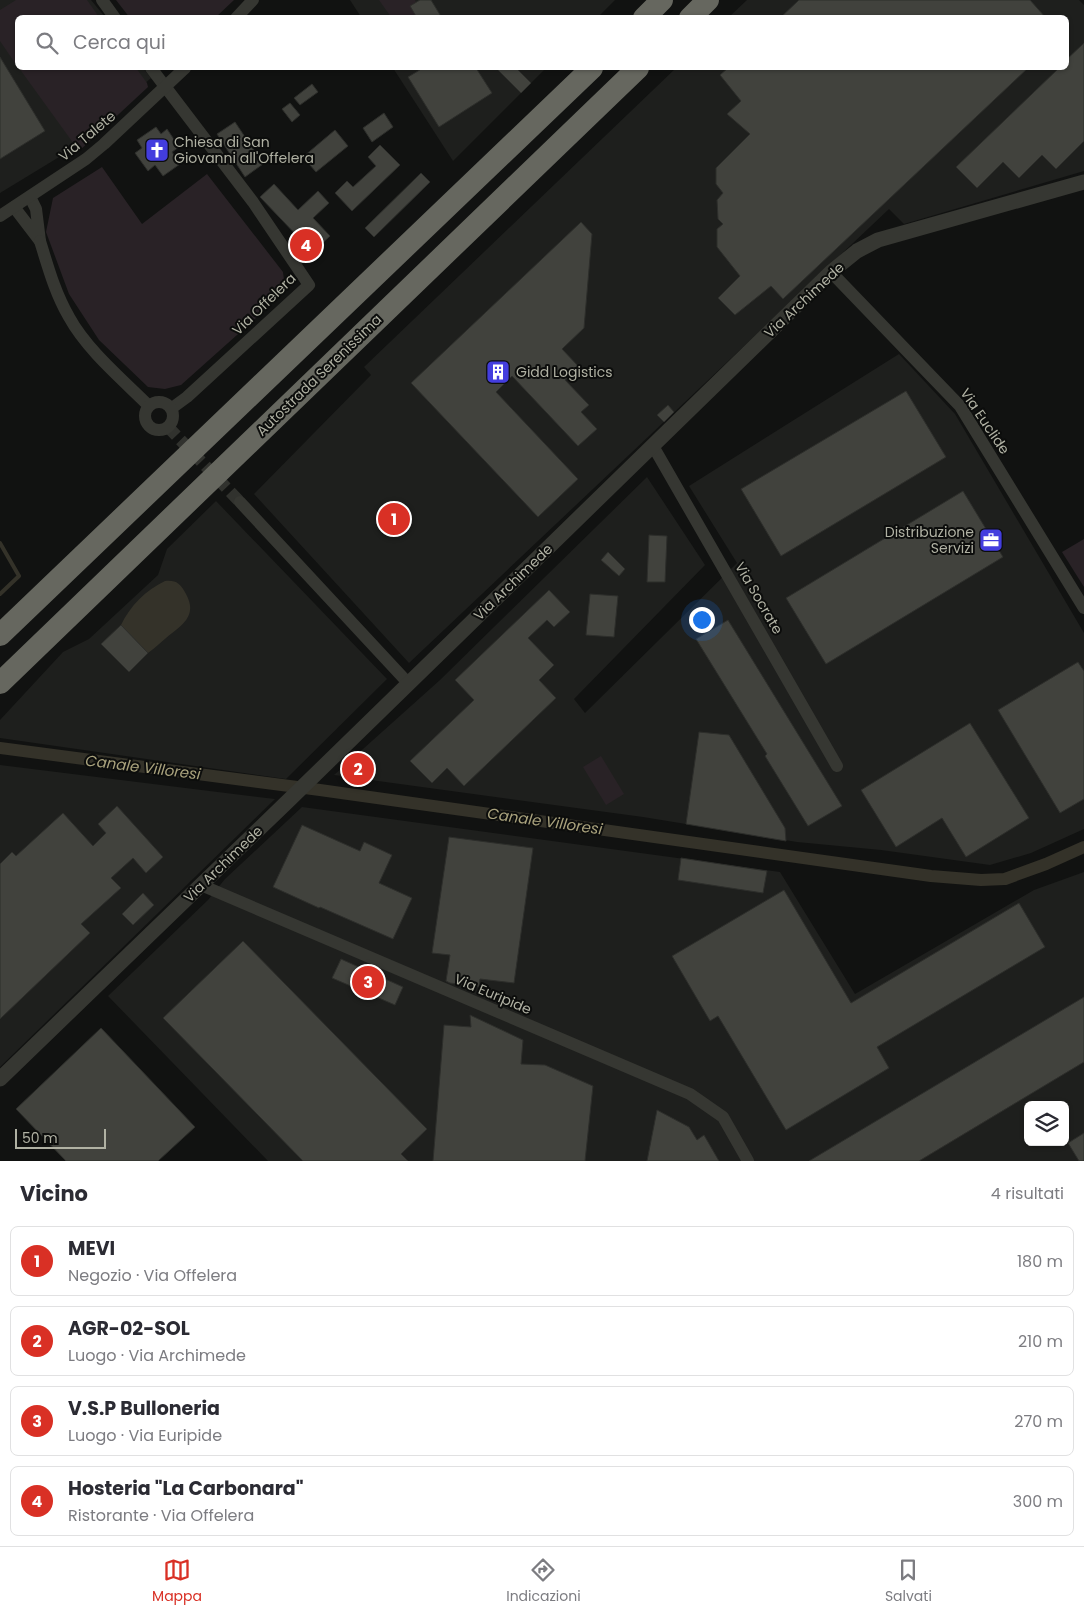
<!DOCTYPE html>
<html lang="it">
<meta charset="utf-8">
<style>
:root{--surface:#fff;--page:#f2f2f3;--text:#2b2b33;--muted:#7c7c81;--line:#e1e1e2;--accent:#d93025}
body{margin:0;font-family:Poppins,sans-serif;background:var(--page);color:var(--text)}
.controls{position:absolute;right:15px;bottom:15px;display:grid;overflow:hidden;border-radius:8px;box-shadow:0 1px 4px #0004}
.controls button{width:45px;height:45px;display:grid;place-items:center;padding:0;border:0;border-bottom:1px solid var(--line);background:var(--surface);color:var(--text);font:25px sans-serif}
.scale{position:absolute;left:15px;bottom:12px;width:91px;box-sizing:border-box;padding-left:5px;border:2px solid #b0b1a3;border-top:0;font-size:14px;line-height:18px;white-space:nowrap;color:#b0b1a3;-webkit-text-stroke:4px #0c0d0c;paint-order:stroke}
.you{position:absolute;left:701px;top:619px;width:18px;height:18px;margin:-12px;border:4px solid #fff;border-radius:50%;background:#1a73e8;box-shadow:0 0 0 8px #1a73e833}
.badge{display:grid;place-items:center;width:32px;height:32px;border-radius:50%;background:var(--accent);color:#fff;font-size:16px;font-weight:700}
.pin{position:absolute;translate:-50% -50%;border:2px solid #fff;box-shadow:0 1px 5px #0006}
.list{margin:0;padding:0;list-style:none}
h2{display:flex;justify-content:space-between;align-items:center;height:65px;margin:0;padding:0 20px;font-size:21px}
h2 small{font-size:16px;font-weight:400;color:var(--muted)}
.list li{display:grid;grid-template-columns:32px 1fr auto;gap:15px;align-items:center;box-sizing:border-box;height:70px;margin:0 10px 10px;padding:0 10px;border:1px solid var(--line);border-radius:8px}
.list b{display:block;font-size:19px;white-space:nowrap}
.list p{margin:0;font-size:16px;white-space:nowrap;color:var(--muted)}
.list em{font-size:16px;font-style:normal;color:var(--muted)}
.icon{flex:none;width:28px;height:28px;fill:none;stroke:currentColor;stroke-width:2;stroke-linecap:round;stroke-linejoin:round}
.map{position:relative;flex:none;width:1084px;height:1161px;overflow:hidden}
.search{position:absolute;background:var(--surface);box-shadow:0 1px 4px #0004;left:15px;right:15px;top:15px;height:55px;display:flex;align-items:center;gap:12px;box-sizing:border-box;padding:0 18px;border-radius:8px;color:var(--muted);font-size:19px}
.sheet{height:385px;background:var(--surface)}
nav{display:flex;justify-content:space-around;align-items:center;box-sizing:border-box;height:70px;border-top:1px solid var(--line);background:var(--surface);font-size:14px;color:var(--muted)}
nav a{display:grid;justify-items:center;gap:2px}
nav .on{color:var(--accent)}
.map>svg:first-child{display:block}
</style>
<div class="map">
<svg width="1084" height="1161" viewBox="0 0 1084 1161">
<rect width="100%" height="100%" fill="#111211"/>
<!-- built -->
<g fill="#1e1f1d" fill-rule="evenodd">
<path d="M0,0h91l14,17 -87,1v50h125l8,10 -82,73 -69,42z"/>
<path d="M350,0h265l-18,18 -236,-1z"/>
<path d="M747,0h332l5,5v166l-180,53 -15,-15 -480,454 -155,-169 117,-119 -7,-8 312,-299h390v-50l-337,-1z"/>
<path d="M393,68h153l-93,93z"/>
<path d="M899,354l56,60 129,219v196l-53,24 -41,12 -109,-15 -84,-8 -154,-25 -309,-42 106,-95 207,-203 58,88 -131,134 11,14 152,-150 -48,-77z"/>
<path d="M216,501l171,178 -101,100 -286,-41v-18l63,-68 26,-13 69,-64 9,-26z"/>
<path d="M0,765l275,34 -275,268z"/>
<path d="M302,807l478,65 75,122 179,-104 50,-18v289h-816l-160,-165 100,-96 17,-21zM1028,1105h37v37h-37z"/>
</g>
<!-- green -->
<g fill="#292226">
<path d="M16,0h71l12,17 -81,1 -1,48 -17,-25v-31z"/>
<path d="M116,0h118l-18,17 -86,1z"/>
<path d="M379,0h36l1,2 -6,4 7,11h-26z"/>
<path d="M19,68h117l11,15 1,4 -69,64z"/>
<path d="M102,167l40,57 65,-50 76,98 2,16 -10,13 -94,84 -16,4 -17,-2 -49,-47 -30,-46 -23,-62 7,-34z"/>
<path d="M1084,539v48l-22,-35z"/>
<path d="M601,756l23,38 -18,11 -23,-38z"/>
</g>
<!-- water -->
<path fill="#343229" d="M165,581c11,-1 15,2 21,13 12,22 -4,31 -20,44 -6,5 -11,10 -18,15l-27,-28c9,-19 25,-35 44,-44z"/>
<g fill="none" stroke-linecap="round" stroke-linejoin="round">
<!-- stream -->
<path stroke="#343229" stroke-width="4" d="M0,543l19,33 -19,18"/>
<!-- canal -->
<path stroke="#343229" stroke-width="12" d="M0,748l320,42 611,86 50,4 24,-1 41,-15 38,-17"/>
</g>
<!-- building -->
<g fill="#41423d" stroke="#2d2e2b">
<path d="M420,0h11l11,18h-25l-7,-12z"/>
<path d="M799,0h231l16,18h-266z"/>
<path d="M1084,43v98l-28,28 -14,-14 -23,23 -16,-16 -26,26 -21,-21 103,-99h7v-8z"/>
<path d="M0,57l45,74 -45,28z"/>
<path d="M423,68h53l16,25 -53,34 -31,-50z"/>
<path d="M496,68h20l15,15 -10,10z"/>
<path d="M728,68h300l-245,231 -12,-13 -36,29 -17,-17 22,-22 -23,-29v-18l6,-5 -5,-5 -1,-19 6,-7 -7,-9v-16l34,-34 -23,-20 14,-13 -21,-26z"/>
<path d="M312,84l6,8 -18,13 -6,-7z"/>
<path d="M290,103l10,12 -8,7 -10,-13z"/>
<path d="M384,113l9,14 -21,15 -9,-14z"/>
<path d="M235,122l28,42 -18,13 -28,-43z"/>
<path d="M156,127l5,7 6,-5 12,18 -7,5 8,12 -17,12 -8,-11 -7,6 -13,-18 7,-5 -5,-8z"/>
<path d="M335,130l13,16 -32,26 -13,-15z"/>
<path d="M380,145l20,20 -48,46 -17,-18 12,-12 6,6 23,-21 -8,-9z"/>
<path d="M421,173l9,9 -56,55 -9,-9z"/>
<path d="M274,184l24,26 20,-19 11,12 -16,15 17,18 -27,25 -10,-14 8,-7 -41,-43z"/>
<path d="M581,222l11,12 -8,94 -22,21 17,18 -14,13 24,25 -8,7 16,17 -19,17 -66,-70 -16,16 82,87 -40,38 -127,-134z"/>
<path d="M906,391l40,66 -165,99 -40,-67z"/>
<path d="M668,405l6,7 -10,10 -7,-7z"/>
<path d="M963,491l40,66 -177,107 -40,-66z"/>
<path d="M649,535l18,1 -2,46h-18z"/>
<path d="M608,552l17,17 -6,7 -18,-16z"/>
<path d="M549,590l21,22 -16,15 -7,-7 -19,18 26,27 -15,15 17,18 -92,88 -17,-18 -15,15 -22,-22 64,-61 -19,-20z"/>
<path d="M590,594l28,2 -4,41 -28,-2z"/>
<path d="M728,620l114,186 -34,20 -43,-70 2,-2 -71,-115z"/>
<path d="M121,625l27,28 -19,19 -28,-28z"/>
<path d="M1078,662l6,9v128l-24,14 -62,-103z"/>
<path d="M970,723l59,95 -63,39 -24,-39 -46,29 -35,-57z"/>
<path d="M699,732l30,3 56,93 1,13 -100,-17z"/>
<path d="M359,761l7,8 -9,8 -7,-7z"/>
<path d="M117,806l46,51 -17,16 -13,-15 -22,20 10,10 -40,36 9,9 -90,86v-155l12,-12 4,4 47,-43 30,33 13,-13 -8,-9z"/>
<path d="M302,825l58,26 4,-9 28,13 -13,28 33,15 -19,41 -73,-32 -1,1 -46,-21z"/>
<path d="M449,837l84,11 -19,135 -34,-4 -1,8 -29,-4 -4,-2 4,-26 -18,-2z"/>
<path d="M681,858l86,13 -4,22 -85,-13z"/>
<path d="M784,890l67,113 168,-100 26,44 -168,100 12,21 -103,62 -68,-114 -8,5 -38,-65z"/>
<path d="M143,893l11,12 -21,20 -11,-11z"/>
<path d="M243,941l184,188 -26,25 7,7h-105l-140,-143z"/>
<path d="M341,959l62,28 -8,18 -63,-27z"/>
<path d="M1084,997v65l-165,99h-110z"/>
<path d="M470,1015l53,25 -2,24 24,1 48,21 -8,75h-152l11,-136 27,2z"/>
<path d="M101,1028l94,99 -37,34h-92l-50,-52z"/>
<path d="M657,1110l32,17 8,13 7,-5 15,26h-72z"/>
<path d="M1084,1133v28h-5l-11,-18z"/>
</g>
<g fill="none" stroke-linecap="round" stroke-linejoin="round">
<!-- minor-tunnel -->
<path stroke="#31322e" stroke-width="12" stroke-dasharray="12 6" stroke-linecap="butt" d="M168,427l72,75"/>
<!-- minor -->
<g stroke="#363732" stroke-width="12">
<path d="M102,0l13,18"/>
<path d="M236,18l17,-18"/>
<path d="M151,68l102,134 56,83 -122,112 -15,11"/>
<path d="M14,207l26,34 -4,-32 -6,-12"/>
<path d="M0,216l86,-57 18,-15 81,-76"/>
<path d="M40,241c8,26 15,52 29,76 18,33 53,62 80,89"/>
<path d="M831,272l129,134 124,202"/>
<circle cx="159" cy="416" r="14"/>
<path d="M653,446l184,320"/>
<path d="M240,502l169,182"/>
<path d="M201,885l489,209 33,23 25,44"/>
</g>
<!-- tertiary -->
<path stroke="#363732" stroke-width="15" d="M0,1079l287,-277 544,-530 26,-21 21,-11 206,-58"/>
<!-- motorway -->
<g stroke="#66675f" stroke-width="22">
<path d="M644,18l18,-18"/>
<path d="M690,18l18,-18"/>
<path d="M0,635l592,-567"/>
<path d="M0,683l638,-615"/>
</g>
</g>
<!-- icons -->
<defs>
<g id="church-square" transform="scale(1.25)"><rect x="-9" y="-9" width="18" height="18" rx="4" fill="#433dde" stroke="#0c0d0c"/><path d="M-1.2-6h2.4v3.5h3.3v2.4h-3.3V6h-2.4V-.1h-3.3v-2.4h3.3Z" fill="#fff"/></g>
<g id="building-square" transform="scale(1.25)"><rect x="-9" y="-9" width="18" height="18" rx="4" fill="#433dde" stroke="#0c0d0c"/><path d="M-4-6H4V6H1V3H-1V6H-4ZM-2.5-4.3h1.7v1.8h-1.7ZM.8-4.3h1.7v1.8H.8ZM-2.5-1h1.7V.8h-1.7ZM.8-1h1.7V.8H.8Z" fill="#fff"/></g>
<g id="office-square" transform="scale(1.25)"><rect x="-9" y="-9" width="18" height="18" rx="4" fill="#433dde" stroke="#0c0d0c"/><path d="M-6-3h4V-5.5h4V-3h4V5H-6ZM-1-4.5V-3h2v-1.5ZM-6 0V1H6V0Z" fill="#fff"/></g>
</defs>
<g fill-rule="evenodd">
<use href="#church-square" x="157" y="150"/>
<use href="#building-square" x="498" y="372"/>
<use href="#office-square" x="991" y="540"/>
</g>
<g text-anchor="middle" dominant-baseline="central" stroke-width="4" stroke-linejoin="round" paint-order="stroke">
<!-- street labels -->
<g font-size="14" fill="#b0b1a3" stroke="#0c0d0c">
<text transform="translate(87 136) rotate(-40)">Via Talete</text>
<text transform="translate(804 300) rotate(-43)">Via Archimede</text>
<text transform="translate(264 304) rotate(-44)">Via Offelera</text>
<text transform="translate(319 375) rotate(-44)">Autostrada Serenissima</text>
<text transform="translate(985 421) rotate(56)">Via Euclide</text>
<text transform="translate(513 582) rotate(-44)">Via Archimede</text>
<text transform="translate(759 598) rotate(60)">Via Socrate</text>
<text transform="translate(223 864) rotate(-44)">Via Archimede</text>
<text transform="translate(493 994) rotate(23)">Via Euripide</text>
</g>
<!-- poi labels -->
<g font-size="14" fill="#b0b1a3" stroke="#0c0d0c" text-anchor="start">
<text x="174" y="142">Chiesa di San<tspan x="174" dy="16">Giovanni all'Offelera</tspan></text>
<text x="516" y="372">Gidd Logistics</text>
<text x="974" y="532" text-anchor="end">Distribuzione<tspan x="974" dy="16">Servizi</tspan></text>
</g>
<!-- water labels -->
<g font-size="15" font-style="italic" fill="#a9a27d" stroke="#0c0d0c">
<text transform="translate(143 767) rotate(7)">Canale Villoresi</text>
<text transform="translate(545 821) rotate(8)">Canale Villoresi</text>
</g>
</g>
</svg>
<div class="controls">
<button><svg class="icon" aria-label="layers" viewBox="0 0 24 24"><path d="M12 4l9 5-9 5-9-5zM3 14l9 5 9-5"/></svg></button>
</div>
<div class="scale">50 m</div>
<div class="you"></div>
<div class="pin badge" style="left:394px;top:519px">1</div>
<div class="pin badge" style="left:358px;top:769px">2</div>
<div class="pin badge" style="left:368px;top:982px">3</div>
<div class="pin badge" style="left:306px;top:245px">4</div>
<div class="search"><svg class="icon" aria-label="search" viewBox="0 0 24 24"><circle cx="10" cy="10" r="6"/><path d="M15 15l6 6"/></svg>Cerca qui</div>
</div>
<section class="sheet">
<h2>Vicino<small>4 risultati</small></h2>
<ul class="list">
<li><span class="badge">1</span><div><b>MEVI</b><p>Negozio · Via Offelera</p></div><em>180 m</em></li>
<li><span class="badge">2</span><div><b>AGR-02-SOL</b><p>Luogo · Via Archimede</p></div><em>210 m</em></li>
<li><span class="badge">3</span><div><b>V.S.P Bulloneria</b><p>Luogo · Via Euripide</p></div><em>270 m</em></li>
<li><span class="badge">4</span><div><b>Hosteria &quot;La Carbonara&quot;</b><p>Ristorante · Via Offelera</p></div><em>300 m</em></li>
</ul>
</section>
<nav>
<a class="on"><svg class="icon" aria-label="map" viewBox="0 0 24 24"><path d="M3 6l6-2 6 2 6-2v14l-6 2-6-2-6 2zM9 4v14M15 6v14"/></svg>Mappa</a>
<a><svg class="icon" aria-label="directions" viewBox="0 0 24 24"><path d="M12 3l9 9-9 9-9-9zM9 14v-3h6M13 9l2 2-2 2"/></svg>Indicazioni</a>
<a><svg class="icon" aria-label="saved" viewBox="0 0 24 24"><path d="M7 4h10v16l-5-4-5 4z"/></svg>Salvati</a>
</nav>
